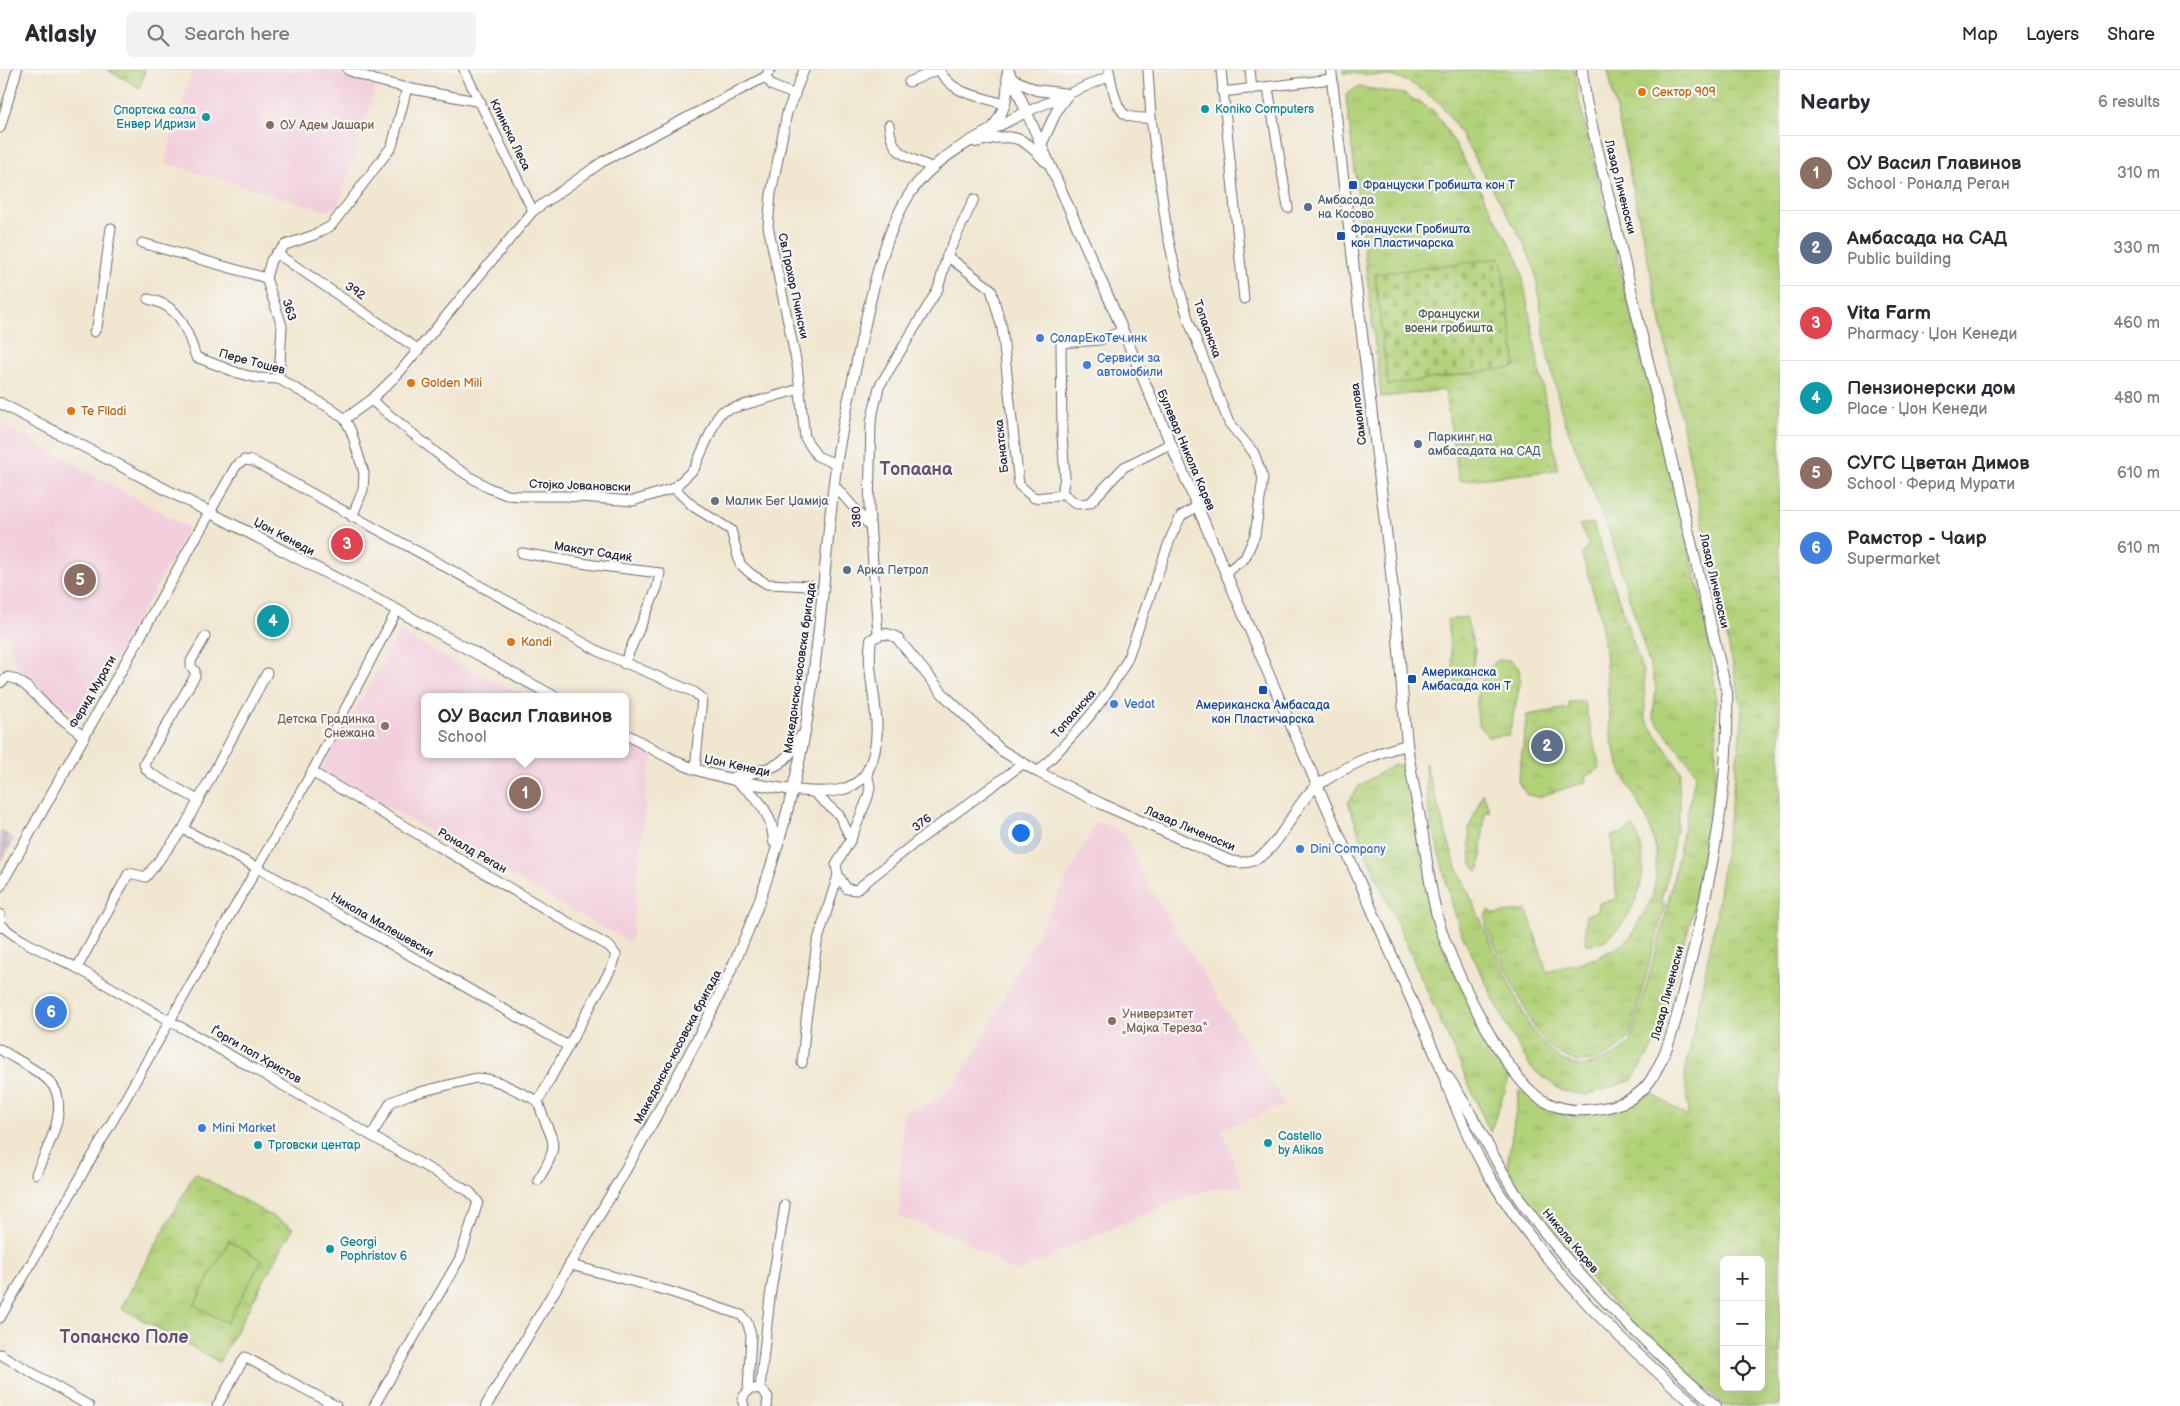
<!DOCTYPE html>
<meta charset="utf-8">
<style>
:root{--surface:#fff;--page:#f2f2f3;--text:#2b2b33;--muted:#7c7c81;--line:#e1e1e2;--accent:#1a73e8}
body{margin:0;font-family:"Balsamiq Sans",sans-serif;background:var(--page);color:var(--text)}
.controls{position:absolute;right:15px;bottom:15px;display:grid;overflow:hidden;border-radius:8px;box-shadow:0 5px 20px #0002}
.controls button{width:45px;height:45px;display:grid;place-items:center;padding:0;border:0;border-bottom:1px solid var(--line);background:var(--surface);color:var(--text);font:25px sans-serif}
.you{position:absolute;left:1020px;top:762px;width:18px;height:18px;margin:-12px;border:4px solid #fff;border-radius:50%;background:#1a73e8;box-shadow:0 0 0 8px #1a73e833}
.badge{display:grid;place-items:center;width:32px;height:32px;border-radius:50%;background:var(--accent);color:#fff;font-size:16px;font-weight:700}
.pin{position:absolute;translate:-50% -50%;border:2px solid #fff;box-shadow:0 1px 5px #0006}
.popup{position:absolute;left:421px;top:623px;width:208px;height:65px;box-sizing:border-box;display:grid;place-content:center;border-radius:8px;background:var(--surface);filter:drop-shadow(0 1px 4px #0005);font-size:16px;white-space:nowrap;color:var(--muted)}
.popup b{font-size:19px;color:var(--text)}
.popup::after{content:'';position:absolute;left:50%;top:100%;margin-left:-10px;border:10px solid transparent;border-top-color:var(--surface)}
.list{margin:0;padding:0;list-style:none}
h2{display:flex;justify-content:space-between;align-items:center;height:65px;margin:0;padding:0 20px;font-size:21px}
h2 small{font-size:16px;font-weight:400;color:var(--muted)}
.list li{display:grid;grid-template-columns:32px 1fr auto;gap:15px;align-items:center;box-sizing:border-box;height:75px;padding:0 20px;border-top:1px solid var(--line)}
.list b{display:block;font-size:19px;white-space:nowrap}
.list p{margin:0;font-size:16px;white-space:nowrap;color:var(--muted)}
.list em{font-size:16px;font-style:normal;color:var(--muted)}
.icon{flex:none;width:28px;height:28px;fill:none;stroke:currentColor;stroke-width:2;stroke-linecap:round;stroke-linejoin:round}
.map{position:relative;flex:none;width:1780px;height:1336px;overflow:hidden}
header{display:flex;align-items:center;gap:30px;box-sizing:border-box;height:70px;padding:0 25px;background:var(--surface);border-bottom:1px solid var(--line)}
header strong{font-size:24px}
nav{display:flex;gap:28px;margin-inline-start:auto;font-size:18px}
.search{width:350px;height:45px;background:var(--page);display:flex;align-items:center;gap:12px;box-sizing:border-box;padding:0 18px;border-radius:8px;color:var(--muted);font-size:19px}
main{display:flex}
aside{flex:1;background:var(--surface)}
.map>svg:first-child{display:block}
</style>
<header>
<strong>Atlasly</strong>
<div class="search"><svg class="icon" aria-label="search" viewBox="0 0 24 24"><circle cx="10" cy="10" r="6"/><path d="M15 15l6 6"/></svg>Search here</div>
<nav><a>Map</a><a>Layers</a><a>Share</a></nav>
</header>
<main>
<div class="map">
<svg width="1780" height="1336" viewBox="0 0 1780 1336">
<defs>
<pattern id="industrial-grid" width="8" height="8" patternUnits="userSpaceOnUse" patternTransform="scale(1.25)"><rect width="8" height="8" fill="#cfbdce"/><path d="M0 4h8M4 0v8" fill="none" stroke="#b1a2b2"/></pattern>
<pattern id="grass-tufts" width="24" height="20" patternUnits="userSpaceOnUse" patternTransform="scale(1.25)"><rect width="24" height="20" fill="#b2d279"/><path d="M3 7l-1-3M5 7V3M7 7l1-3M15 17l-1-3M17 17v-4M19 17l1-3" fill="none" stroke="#99b46a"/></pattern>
<pattern id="cemetery-stones" width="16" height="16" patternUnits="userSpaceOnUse" patternTransform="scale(1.25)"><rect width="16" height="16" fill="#b2d279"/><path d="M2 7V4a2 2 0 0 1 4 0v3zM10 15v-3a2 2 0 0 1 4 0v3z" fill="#99b46a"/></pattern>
</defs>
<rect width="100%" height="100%" fill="#f6f6f2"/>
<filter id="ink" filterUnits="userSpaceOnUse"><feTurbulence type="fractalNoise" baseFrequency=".02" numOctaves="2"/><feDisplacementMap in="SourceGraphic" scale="10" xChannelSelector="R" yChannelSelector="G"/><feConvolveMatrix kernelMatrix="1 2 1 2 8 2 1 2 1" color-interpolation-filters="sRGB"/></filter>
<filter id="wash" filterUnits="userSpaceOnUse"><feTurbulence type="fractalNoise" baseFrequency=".0096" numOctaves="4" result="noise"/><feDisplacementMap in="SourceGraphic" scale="20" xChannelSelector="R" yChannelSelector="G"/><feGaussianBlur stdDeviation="1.12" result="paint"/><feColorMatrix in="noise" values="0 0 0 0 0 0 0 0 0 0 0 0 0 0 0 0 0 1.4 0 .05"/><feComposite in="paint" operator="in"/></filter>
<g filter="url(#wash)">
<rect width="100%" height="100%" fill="#f1e6cf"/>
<!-- built -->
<g fill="#f3cfde">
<path d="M195,0h130l51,18 -38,118 -10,5 -164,-48 27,-89h3z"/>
<path d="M0,353l189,105 -107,189 -20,-13 -44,-36 -6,-16 -2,-16 -10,-5z"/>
<path d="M399,562l71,38 58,27h-103v57h200v-12l29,13 -6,22 -17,166 -310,-173z"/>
<path d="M1112,621l13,10 -10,15 -12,-9z"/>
<path d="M1097,751l28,12 21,49 139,223 -63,24 21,58 -26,1 -27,7 -113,48 -61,30 -58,-36 -59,-20 4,-104 26,-9 20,-14 23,-32z"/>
</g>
<!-- industrial -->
<path fill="url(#industrial-grid)" d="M0,759l14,10 -14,25z"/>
<!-- grass -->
<g fill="url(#grass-tufts)" stroke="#6a7a5a" fill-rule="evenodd">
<path d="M108,0h37l-5,18z"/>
<path d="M1343,0h232l3,27 126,513 12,85v78l-23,139 -36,129 -25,39 -46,15 -24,-4 -30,-22 -21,-35 -51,-104 -10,-33 -22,-89 -3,-45 30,100 74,163 17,21 16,13 20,7 31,-10 17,-14 33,-117 33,-153 -43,-56 3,-31 -46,-152 -47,-117 -16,-64 -12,-84 -14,-31 -63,-109 -18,-26 -30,-21 -20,-6 -47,-3z"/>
<path d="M1608,0h172v1336h-55l-64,-54 -73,-75 -53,-64 -28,-47 12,-75 57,26 64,-21 13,-2 35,23 -3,-44 31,-155 27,-204zM1724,1190h37v127h-37z"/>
<path d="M1358,17l46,7 30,17 19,29 67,123 38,207 -99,11 -14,-91 -64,7 -35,-302z"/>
<path d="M1593,453l51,152 1,43 36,54 -2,9 1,26 -13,72 -6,19 4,7 -36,133 -18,16 -19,7 -15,1 -15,-7 -15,-11 -14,-18 -46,-98 -2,-11 4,-7 6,4 32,-4 20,62 49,-14 22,-11 12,-9 22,-40 4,-21v-27l-8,-29 -27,-50 -10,-32 -6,-89 -6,-40 -17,-54 7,-13 -10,-18z"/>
<path d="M1466,547l9,33 -3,23 -13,17 -3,1 -9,-71z"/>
<path d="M1498,590h11l10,8 1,15 -11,52 -21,2c-3,-4 -7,-9 -9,-13 -6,-20 1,-53 19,-64z"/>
<path d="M1584,631l16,67 -15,9 1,5 -48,15 -11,-2 -9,-13 9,-67 42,-7v-6z"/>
<path d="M1395,694l12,4 24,148 17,45 62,115 -20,56 -122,-274 -20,-56 12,-17z"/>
<path d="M1483,723l7,18 -5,1 -5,57 -3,3 -6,-10 -2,-34z"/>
<path d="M1633,756c7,13 10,25 10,40 1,27 -24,81 -56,78 -3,-10 -1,-18 -1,-29l12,-4 1,-8 18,-4 -6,-63 12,-3z"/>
<path d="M195,1103l98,55 -74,134 -98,-54z"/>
</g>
<!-- cemetery -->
<path fill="url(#cemetery-stones)" stroke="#6a7a5a" d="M1501,188l15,109 -128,18 -13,-111z"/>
<!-- pitch -->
<path fill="#b2d279" stroke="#6a7a5a" d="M229,1171l33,19 -35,63 -33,-18z"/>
</g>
<g filter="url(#ink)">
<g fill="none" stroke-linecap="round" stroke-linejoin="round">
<!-- minor casing -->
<g stroke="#6a676f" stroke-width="11">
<g id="minor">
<path d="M464,0l69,141"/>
<path d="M804,0l-17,43 -16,81 -3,32 29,139 8,73 12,18 19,8"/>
<path d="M939,0c16,27 39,24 66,35"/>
<path d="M1109,0c2,11 7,40 17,45 7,4 17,3 25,3"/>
<path d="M1148,0l3,48 16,114 12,55 10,35 40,101 25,30 9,25 -8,57 -10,23 -19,14"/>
<path d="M1221,0l23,229"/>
<path d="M1250,0l2,19"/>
<path d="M765,7l8,9 22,9"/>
<path d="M909,12l28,-12"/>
<path d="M407,18l74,14"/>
<path d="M1268,18l20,120"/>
<path d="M1222,22l110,-13"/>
<path d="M1026,42l84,-36"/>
<path d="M889,55c3,32 19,31 44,43"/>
<path d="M0,58l17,-58"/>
<path d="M142,173l124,35 5,-18 14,-15 29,-10 17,-9 61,-80 15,-58 -32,-8 -27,-10"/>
<path d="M276,183l143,97"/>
<path d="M947,186l44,33 11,39 17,157 15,13 22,-2 6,-3 3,-16 -3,-42 -1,-92 39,-3 22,-9"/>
<path d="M266,208l16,48 -3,53"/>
<path d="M148,229c33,7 38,29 48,58l42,16 19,5 22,1 51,29 15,11 6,12 13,42 -1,17 -11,27"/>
<path d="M94,262l3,-5 14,-99"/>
<path d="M371,330l78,63 23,15 17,10 18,7 14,1h46l66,5 41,-13 20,-19 24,-53 5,-5 77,-22"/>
<path d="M345,349l26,-19 27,-26 135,-163 69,-49 163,-85 5,-7"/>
<path d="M834,415l35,40"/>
<path d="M674,418l20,19 37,23 9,34 11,10 16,10 44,2"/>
<path d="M1062,423l15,11 13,-1 34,-36 46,-23"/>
<path d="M210,442l26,-46 8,-6 9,1 349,192 92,39 8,7 -7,70"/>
<path d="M522,483l72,12 66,8 -3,15 -33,76"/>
<path d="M878,564l-9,-126 2,-86 8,-35 59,-98 9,-33 27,-57"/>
<path d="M0,613l8,-6c18,4 27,19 41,31 11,10 23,19 34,28"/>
<path d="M312,702l298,175 6,8 -3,10 -75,136"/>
<path d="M1038,702c36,-37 64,-65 89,-112l44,-123 10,-21 15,-9"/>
<path d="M813,722l26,23 12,24"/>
<path d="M198,730l-48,-27 -4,-4 -2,-5 51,-88v-5l-4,-4v-6l14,-24"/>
<path d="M183,759l75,39 310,178"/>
<path d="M838,805l9,14 9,1 60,-48 108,-79"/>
<path d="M1,854c13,16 56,33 76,44l393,224 8,10 -18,56 -86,148"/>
<path d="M77,898l52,-95 17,4 37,-48 84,-156"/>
<path d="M0,979c14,10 37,20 49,32 24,23 -3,69 -13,93"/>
<path d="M802,993l4,-43 11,-77 21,-68 -2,-10 15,-26 17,-42 2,-10 -3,-15"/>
<path d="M372,1065l19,-33 17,-7 68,-17 12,1 13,4 37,18c11,41 27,37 0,79"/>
<path d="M571,1195l97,26 73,24 6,7 4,13 -3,55 -6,9 2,7"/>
<path d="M0,1248l312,-546 85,-162"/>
<path d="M0,1284l89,52"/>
<path d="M760,1318l10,-91 15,-92"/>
<path d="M754,1319l6,-1 8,9 -1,9"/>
<path d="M217,1336l28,-49 91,49"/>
</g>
</g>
<!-- tertiary casing -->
<g stroke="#6a676f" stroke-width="12">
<g id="tertiary">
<path d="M1008,0l103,233 164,386 165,376c14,40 29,78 51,114 53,88 128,161 205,227"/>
<path d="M1331,0c19,180 44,359 64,538 5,45 7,90 12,135 3,28 10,57 15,86 6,37 9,74 22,109 15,41 62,140 98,162 19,11 41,12 61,8 19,-3 36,-11 47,-27 22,-33 29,-75 39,-113 22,-90 41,-181 38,-275l-141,-592 -4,-31"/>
<path d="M1012,9l24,11 32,4"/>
<path d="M992,59c12,-17 17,-32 15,-54"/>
<path d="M976,72c35,-8 44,-9 69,19"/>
<path d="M1041,75l17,-37 10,-14"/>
<path d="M0,333l397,207 158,87"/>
<path d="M625,664c22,11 48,28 72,36 32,10 111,27 143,20 10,-2 22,-9 27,-18 23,-44 -3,-90 4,-132 9,-7 16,-8 26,-2l47,57 57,55 37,22 64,32 128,57c46,12 57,-52 87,-75 24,-18 60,-34 90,-41"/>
<path d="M732,708c35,-11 50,-5 69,-42"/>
<path d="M736,711c22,15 37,34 38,61"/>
<path d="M0,816l210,-374"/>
<path d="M0,845v12"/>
<path d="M1447,1006c28,39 46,84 73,124 55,77 125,143 196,206"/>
<path d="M486,1336c59,-100 120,-199 176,-301 36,-66 71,-132 97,-203 21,-59 38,-121 48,-182 14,-84 18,-169 29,-253 4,-35 14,-71 21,-106 11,-51 24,-122 52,-166 26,-41 76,-62 117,-83"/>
</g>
</g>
<!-- minor -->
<use href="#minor" stroke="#fff" stroke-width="9"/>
<!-- tertiary -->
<use href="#tertiary" stroke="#fff" stroke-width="10"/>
</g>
</g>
<!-- markers -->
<g fill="#e8710a" stroke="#f6f6f2" stroke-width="2">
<circle cx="1642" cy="22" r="5"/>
<circle cx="411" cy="313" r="5"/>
<circle cx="71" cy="341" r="5"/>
<circle cx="511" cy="572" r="5"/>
</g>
<g fill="#0f9aa8" stroke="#f6f6f2" stroke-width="2">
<circle cx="1205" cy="39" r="5"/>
<circle cx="206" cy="47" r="5"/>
<circle cx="1268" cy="1073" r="5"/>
<circle cx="258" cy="1075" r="5"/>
<circle cx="330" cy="1179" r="5"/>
</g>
<g fill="#8d6e63" stroke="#f6f6f2" stroke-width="2">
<circle cx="270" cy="55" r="5"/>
<circle cx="385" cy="656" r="5"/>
<circle cx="1112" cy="951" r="5"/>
</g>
<g fill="#1a4fb4" stroke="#f6f6f2" stroke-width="2">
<rect x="1348" y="110" width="10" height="10" rx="2.5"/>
<rect x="1336" y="161" width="10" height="10" rx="2.5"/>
<rect x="1407" y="604" width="10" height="10" rx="2.5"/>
<rect x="1258" y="615" width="10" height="10" rx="2.5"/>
</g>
<g fill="#5c6f8a" stroke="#f6f6f2" stroke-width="2">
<circle cx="1308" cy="137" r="5"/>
<circle cx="1418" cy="374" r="5"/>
<circle cx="847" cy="500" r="5"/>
</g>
<g fill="#3f7fe0" stroke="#f6f6f2" stroke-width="2">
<circle cx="1040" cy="268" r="5"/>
<circle cx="1087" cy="295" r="5"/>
<circle cx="1114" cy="634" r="5"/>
<circle cx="1300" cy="779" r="5"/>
<circle cx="202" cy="1058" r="5"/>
</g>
<circle fill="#6b7280" stroke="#f6f6f2" stroke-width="2" cx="715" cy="431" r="5"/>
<g text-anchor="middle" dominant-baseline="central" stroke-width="4.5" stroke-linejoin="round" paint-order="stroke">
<!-- food labels -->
<g font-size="12" fill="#c56008" stroke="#f6f6f2" text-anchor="start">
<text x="1652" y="22">Сектор 909</text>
<text x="421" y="313">Golden Mili</text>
<text x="81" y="341">Te Flladi</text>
<text x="521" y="572">Kandi</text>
</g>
<!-- culture labels -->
<g font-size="12" fill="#0d838f" stroke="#f6f6f2" text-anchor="start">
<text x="1215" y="39">Koniko Computers</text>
<text x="196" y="40" text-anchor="end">Спортска сала<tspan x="196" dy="14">Енвер Идризи</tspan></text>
<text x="1278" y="1066">Castello<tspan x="1278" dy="14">by Alikas</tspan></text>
<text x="268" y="1075">Трговски центар</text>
<text x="340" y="1172">Georgi<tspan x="340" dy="14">Pophristov 6</tspan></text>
</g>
<!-- education labels -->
<g font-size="12" fill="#785e54" stroke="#f6f6f2" text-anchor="start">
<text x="280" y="55">ОУ Адем Јашари</text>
<text x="375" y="649" text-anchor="end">Детска Градинка<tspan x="375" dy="14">Снежана</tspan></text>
<text x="1122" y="944">Универзитет<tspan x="1122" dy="14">„Мајка Тереза“</tspan></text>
</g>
<!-- street labels -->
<g font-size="12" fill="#22223b" stroke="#f6f6f2">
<text transform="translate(510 65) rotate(64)">Клинска Леса</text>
<text transform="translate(1620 117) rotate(76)">Лазар Личеноски</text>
<text transform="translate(793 216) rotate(78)">Св.Прохор Пчински</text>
<text transform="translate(355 221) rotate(34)">392</text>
<text transform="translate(289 240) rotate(73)">363</text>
<text transform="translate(1207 259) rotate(70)">Топаанска</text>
<text transform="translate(252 292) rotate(15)">Пере Тошев</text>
<text transform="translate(1359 344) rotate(-97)">Самоилова</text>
<text transform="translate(1002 376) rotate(-96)">Банатска</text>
<text transform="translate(1186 380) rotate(67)">Булевар Никола Карев</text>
<text transform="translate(580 416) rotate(2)">Стојко Јовановски</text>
<text transform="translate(857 447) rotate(-92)">380</text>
<text transform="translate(284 467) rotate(28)">Џон Кенеди</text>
<text transform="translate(593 482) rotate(9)">Максут Садиќ</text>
<text transform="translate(1714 511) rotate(77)">Лазар Личеноски</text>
<text transform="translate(800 598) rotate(-82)">Македонско-косовска бригада</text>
<text transform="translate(93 622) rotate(-60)">Ферид Мурати</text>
<text transform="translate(1074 644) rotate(-49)">Топаанска</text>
<text transform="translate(737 696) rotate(12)">Џон Кенеди</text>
<text transform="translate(922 753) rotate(-36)">376</text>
<text transform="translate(1190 759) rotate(23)">Лазар Личеноски</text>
<text transform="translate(472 781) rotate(30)">Роналд Реган</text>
<text transform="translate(382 855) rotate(30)">Никола Малешевски</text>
<text transform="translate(1668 923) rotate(-75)">Лазар Личеноски</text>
<text transform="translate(678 977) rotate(-62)">Македонско-косовска бригада</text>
<text transform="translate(256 985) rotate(30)">Ѓорги поп Христов</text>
<text transform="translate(1570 1171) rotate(50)">Никола Карев</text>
</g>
<!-- transit labels -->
<g font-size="12" fill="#164399" stroke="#f6f6f2" text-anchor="start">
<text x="1363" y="115">Француски Гробишта кон Т</text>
<text x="1351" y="159">Француски Гробишта<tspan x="1351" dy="14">кон Пластичарска</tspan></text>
<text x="1422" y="602">Американска<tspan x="1422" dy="14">Амбасада кон Т</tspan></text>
<text x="1263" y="635" text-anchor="middle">Американска Амбасада<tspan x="1263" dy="14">кон Пластичарска</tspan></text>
</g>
<!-- service labels -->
<g font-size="12" fill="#4e5e75" stroke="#f6f6f2" text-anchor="start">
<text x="1318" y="130">Амбасада<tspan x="1318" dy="14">на Косово</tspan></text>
<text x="1428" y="367">Паркинг на<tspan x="1428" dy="14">амбасадата на САД</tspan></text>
<text x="857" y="500">Арка Петрол</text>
</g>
<!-- park labels -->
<g font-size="12" fill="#4d574e" stroke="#f6f6f2">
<text x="1449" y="244">Француски<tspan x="1449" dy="14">воени гробишта</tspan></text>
</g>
<!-- shop labels -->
<g font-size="12" fill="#366cbe" stroke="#f6f6f2" text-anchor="start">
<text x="1050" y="268">СоларЕкоТеч.инк</text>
<text x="1097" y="288">Сервиси за<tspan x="1097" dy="14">автомобили</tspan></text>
<text x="1124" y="634">Vedat</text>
<text x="1310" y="779">Dini Company</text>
<text x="212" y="1058">Mini Market</text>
</g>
<!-- worship labels -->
<g font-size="12" fill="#5b616d" stroke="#f6f6f2" text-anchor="start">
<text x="725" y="431">Малик Бег Џамија</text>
</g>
<!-- district labels -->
<g font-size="18" font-weight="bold" fill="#665070" stroke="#f6f6f2">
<text x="916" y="399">Топаана</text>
<text x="124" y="1267">Топанско Поле</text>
</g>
</g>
</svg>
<div class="controls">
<button>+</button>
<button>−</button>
<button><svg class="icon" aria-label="locate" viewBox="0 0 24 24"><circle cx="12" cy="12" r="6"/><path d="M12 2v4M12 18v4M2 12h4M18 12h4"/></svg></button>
</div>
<div class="you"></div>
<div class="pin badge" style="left:525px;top:723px;background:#8d6e63">1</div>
<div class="popup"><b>ОУ Васил Главинов</b>School</div>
<div class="pin badge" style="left:1547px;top:676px;background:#5c6f8a">2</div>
<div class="pin badge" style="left:347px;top:474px;background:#e0444e">3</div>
<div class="pin badge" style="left:273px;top:551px;background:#0f9aa8">4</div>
<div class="pin badge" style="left:80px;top:510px;background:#8d6e63">5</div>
<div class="pin badge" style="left:51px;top:942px;background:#3f7fe0">6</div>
</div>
<aside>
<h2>Nearby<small>6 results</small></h2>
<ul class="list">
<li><span class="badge" style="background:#8d6e63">1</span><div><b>ОУ Васил Главинов</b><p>School · Роналд Реган</p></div><em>310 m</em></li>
<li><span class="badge" style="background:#5c6f8a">2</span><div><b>Амбасада на САД</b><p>Public building</p></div><em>330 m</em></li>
<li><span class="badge" style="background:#e0444e">3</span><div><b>Vita Farm</b><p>Pharmacy · Џон Кенеди</p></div><em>460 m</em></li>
<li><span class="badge" style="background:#0f9aa8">4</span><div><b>Пензионерски дом</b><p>Place · Џон Кенеди</p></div><em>480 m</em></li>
<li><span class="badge" style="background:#8d6e63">5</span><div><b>СУГС Цветан Димов</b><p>School · Ферид Мурати</p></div><em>610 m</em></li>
<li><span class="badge" style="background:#3f7fe0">6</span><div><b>Рамстор - Чаир</b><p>Supermarket</p></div><em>610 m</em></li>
</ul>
</aside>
</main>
